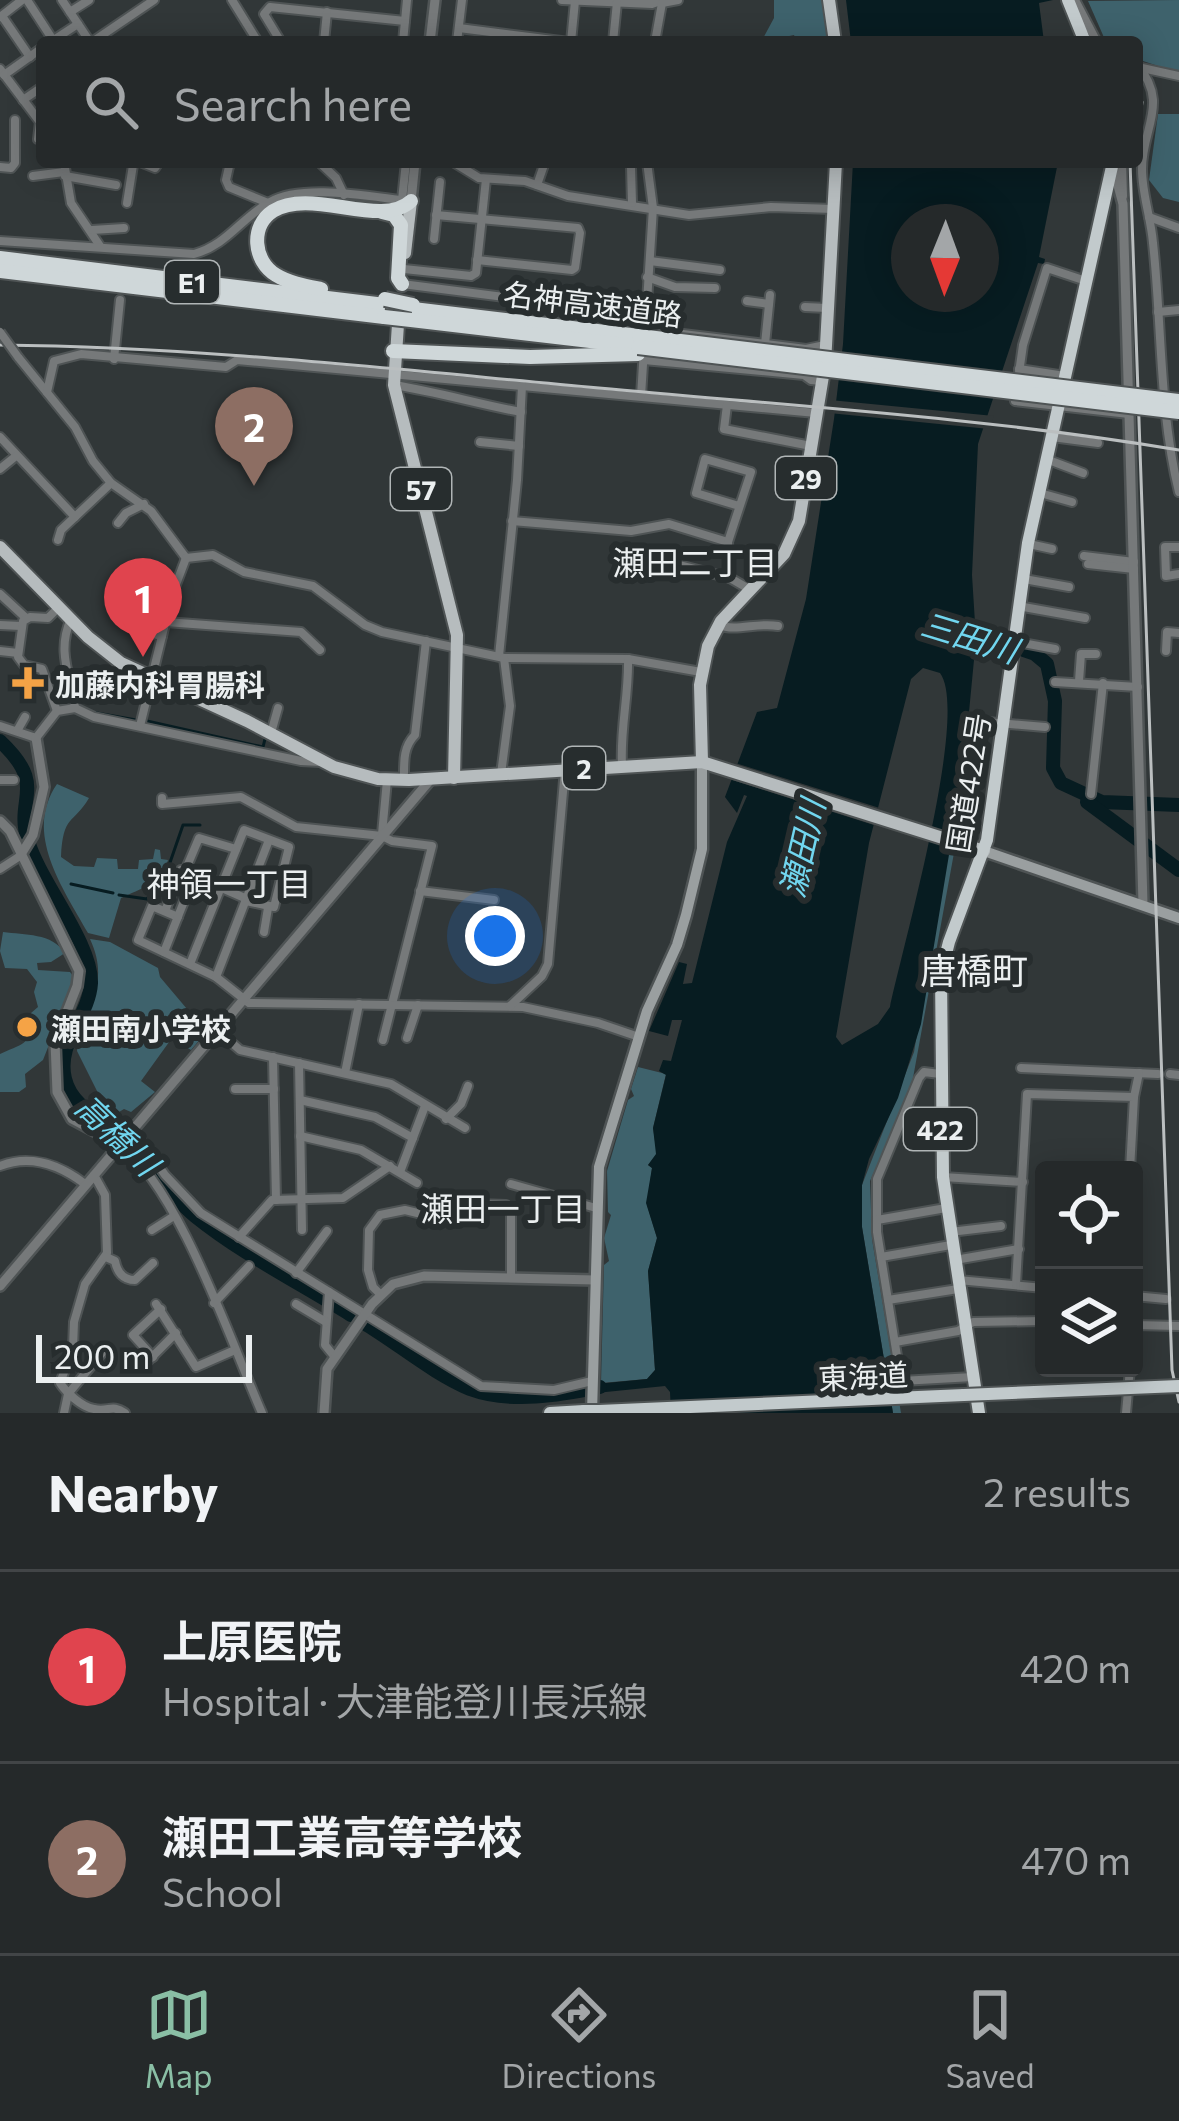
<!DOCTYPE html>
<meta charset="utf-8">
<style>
:root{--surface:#25292a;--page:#2d3132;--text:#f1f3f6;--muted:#a3a6a8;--line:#424547;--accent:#8abfa5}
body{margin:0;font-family:Commissioner,"Noto Sans JP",sans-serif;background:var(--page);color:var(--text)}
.controls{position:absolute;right:36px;bottom:36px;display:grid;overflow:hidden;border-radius:12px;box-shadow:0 6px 30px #0003}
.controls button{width:108px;height:108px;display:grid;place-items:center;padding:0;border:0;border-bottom:3px solid var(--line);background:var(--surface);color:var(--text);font:60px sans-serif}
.compass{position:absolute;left:891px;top:204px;width:108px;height:108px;border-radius:50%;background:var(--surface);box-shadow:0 6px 30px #0003;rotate:181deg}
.scale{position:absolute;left:36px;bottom:30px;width:216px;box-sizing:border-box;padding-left:12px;border:6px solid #ebeff0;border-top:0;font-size:33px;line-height:42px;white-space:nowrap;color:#ebeff0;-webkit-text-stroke:9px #272d2e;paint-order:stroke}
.you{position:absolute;left:495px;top:936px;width:42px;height:42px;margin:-30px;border:9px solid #fff;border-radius:50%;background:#1a73e8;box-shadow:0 0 0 18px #1a73e833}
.badge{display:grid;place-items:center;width:78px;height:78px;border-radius:50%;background:var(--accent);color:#fff;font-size:39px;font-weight:700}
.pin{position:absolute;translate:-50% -99px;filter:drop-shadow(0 3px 6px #0008)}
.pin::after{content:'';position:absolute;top:63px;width:42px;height:36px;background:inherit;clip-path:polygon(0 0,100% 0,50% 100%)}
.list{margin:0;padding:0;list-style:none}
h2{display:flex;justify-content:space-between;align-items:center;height:156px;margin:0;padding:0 48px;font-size:51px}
h2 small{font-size:39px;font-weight:400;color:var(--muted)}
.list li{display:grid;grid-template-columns:78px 1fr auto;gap:36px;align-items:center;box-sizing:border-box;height:192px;padding:0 48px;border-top:3px solid var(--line)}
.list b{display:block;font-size:45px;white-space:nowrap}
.list p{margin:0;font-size:39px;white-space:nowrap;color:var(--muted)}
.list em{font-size:39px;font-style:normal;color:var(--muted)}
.icon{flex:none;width:66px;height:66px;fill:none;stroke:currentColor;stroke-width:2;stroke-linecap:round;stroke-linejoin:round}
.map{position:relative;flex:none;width:1179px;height:1413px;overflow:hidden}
.search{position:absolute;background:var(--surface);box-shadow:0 6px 30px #0003;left:36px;right:36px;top:36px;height:132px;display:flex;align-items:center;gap:30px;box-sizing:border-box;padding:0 42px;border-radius:12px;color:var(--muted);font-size:45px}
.sheet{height:540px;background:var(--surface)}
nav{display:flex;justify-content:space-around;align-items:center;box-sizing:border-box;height:168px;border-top:3px solid var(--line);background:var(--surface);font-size:33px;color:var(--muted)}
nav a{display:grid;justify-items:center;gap:6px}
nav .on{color:var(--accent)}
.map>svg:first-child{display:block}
</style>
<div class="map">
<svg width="1179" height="1413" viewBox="0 0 1179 1413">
<rect width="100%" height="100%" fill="#313738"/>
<!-- green -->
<g fill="#3e626c">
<path d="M774,0h49l5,42h-31l-3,-7 -33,7 13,-24z"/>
<path d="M1179,0v73l-42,-14v-17h-31l-18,-41z"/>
<path d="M1158,114h21v88l-16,-4 -14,-18z"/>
<path d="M57,784l32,14c-16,27 -26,16 -28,59l13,9 20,1 3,-9 20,1 1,10h20l1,-9 14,-1 2,-10 5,1 1,9 7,1c-7,24 -26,28 -47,38l-12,40 -21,-5c-25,-45 -65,-100 -31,-149z"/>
<path d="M954,814l4,17 -47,258 -41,92 2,58 29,174h-8l-31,-186v-42l52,-133z"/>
<path d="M3,932c22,3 49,1 62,21l-14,9 -14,1 1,7 32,2 5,7 -32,81 -18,14 1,13 -7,5h-19v-38c30,-14 27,-6 31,-41l7,-6 -4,-15 3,-10 -10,-13 -22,-1 -5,-17z"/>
<path d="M90,939l20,3 48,26 2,9 27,32 15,28 -11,13 -19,-12 -31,43 14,11 -24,20 -7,-3 -5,3 -18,-13 -24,-48c6,-46 35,-64 13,-112z"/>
<path d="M638,1067l28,7 -13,54 4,26 -9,11 4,3 -5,37 10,33 -9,33 7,99 -8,9 -46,4 3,-118 5,-4 -5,-23 7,-23 -3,-3 -1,-41 21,-71 6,-4 -3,-7z"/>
</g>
<!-- water -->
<g fill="#071c21" fill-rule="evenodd">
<path d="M846,0h207l-14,3 5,39h-193z"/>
<path d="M853,162h205l-19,95 6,2 -1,5 -6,-1 -60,181 -6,131 3,48 4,8 24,10v7l-27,-9 -12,125 -43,260 -23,74 -29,61 -7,26v42l31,186h-222l-1,-21 -5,-6 -69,7v-9l51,-5 8,-9 -7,-99 9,-33 -11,-35 6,-35 -4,-3 8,-11 -3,-26 13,-53 -7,-4 4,-11 8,1 11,-41h-10l-4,16 -19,-5 30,-69 8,2 -4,20 9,-1 35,-141 20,-46 -3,-1 -7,18 -12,-16 32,-85 20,-4 29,-109 28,-180 9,-75zM909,222h72v72h-72zM923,668l17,5c30,40 -38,276 -50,334l-12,17 -36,21 -6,-8 33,-194 42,-164z"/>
</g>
<!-- pier -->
<g fill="#313738">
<path d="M830,400l164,16 -5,13 -160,-16z"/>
<path d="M732,762l154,48 -6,17 -154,-49z"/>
</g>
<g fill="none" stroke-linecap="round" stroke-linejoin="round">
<!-- stream -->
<g stroke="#071c21" stroke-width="3">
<path d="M91,712l45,8"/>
<path d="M147,721l116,26 2,-8"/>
<path d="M71,884l42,9"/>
<path d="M119,895l28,4 19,-25 17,-49h17"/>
</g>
<!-- river -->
<g stroke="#071c21" stroke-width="14">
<path d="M986,637l49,17 12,10 8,37 -2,67 8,15 41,19 77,3"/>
<path d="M0,741c49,46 14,56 28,100 12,41 64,102 63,142 -2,34 -35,59 -26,96 8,33 43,39 66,60 24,23 38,56 64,77 47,38 105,67 156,99"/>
<path d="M1087,802l92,68"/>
<path d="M367,1325c33,20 67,49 103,64 40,15 91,6 130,-2"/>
</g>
<!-- minor casing -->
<g stroke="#4f5455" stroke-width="12">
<g id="minor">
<path d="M27,0l26,40"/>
<path d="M62,0l28,42"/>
<path d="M232,0l26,42"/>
<path d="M562,0l90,4 11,-4"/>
<path d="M1075,0l22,42"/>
<path d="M70,12l19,-12"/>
<path d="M2,16l28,41"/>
<path d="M0,17l22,-17"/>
<path d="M459,28l110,14"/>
<path d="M52,41l26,-17"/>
<path d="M92,42l62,-42"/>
<path d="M281,42l-17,-28 6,-7 135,14"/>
<path d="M324,42l3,-30"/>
<path d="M403,42l4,-42"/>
<path d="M457,42l5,-42"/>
<path d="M571,42l4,-41"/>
<path d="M613,42l4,-40"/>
<path d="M655,42l7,-39 16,-3"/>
<path d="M689,42h29"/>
<path d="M1137,64c33,40 5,63 5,105 0,25 9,49 11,74 9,82 6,168 26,249"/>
<path d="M1142,68l37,8"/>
<path d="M0,69l40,53 -2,17 4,1"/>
<path d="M4,75l38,-27"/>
<path d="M23,100l19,-13"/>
<path d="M64,162l7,41 29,43"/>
<path d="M140,162l15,6 4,-6"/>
<path d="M230,162l-4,18 3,7 39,16"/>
<path d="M319,162l17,16 8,17"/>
<path d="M453,162l26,16 46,3 43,15 121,19 82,-8 63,2"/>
<path d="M1122,162l1,34"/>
<path d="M0,167l11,1 4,-5v-43"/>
<path d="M631,167l1,36"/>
<path d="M33,176l31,-4"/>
<path d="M65,176l51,9"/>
<path d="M537,185l8,-23"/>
<path d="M402,200l4,-38"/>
<path d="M127,203l6,-38 4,-3"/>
<path d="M436,215l142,13 2,5 -5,35 -3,2 -95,-10"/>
<path d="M1149,217l30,11"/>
<path d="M92,230l32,-2"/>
<path d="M434,239l6,-57"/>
<path d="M0,241l194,13c33,-9 47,-36 76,-52 33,-19 101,-5 139,-1"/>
<path d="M650,261l70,9"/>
<path d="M404,269l67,7 5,-3 10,-94"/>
<path d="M647,277l28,10 40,1"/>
<path d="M1086,281l-39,-13 -24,77 -8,56 114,13"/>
<path d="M402,284l212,27 33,9"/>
<path d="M747,301l22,3"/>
<path d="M805,307l22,1"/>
<path d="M1158,312l21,-2"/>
<path d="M647,326l11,5 148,18 19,-4"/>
<path d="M765,344l5,-49"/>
<path d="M18,357l57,70 18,34 18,22 40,28 35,47"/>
<path d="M114,359l6,-59"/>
<path d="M644,360l160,15 7,5 11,1"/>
<path d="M1019,369l46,7"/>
<path d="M394,385c44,7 84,19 127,27"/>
<path d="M47,392l7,-31 27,-7 145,13 11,-7 579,53"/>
<path d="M641,396l12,-188 -6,-46"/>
<path d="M727,405l-3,24 87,17"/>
<path d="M0,437l75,80"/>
<path d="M1052,437l46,6"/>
<path d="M480,442l39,4"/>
<path d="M1046,459l37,14"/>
<path d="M0,469l16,-13"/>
<path d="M1040,493l32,9"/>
<path d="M512,521l119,10 38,-7 59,18 2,36"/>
<path d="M118,523l8,-10 18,-9"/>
<path d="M58,540l3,-10 50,-47"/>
<path d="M728,542l23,-70 -46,-13 -9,34 43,13"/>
<path d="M1029,544l23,5"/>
<path d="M1179,547h-14l1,29 13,-2"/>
<path d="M631,553l99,25 19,11"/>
<path d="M1084,556l50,6"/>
<path d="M186,558l27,-3 31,17 69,14 52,39 17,7 122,26 124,1 73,13"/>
<path d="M1088,564l46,5"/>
<path d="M1024,579l45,8"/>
<path d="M0,594l26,24"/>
<path d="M1018,606l67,12"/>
<path d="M166,622l135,10 19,18"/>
<path d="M0,625l21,1"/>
<path d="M718,625c19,7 39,-3 60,1"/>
<path d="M137,630l25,6"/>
<path d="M1012,641l43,8"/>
<path d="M0,651l18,2"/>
<path d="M1166,651l1,-19 12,1"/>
<path d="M499,656l18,-176 5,-94"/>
<path d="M1079,681l2,-27h15"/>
<path d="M1055,682l83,5"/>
<path d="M75,708l19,9 207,44 20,1"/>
<path d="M57,711l-15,-42 -18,-4 -6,-8 5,-36 7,-4 18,1 10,-10"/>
<path d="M976,721l69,6"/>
<path d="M0,726l36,12 21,-27 18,-3c-4,-32 -19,-56 -4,-89"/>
<path d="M140,726l32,-131 14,-37"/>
<path d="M17,731l8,-14"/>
<path d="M271,733l7,-25"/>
<path d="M622,765c-2,-37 7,-70 6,-106"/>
<path d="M501,774l9,-68 -6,-48"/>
<path d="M404,779c0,-17 -1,-32 11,-44l11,-94"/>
<path d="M0,780h14"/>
<path d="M1091,794l12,-111"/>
<path d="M162,798v6l79,-7 55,30 86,9 10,5 40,5 -49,194"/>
<path d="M382,834l5,-54"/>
<path d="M0,869l20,-13"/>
<path d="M185,871l14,-33 37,11"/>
<path d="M420,891l74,9"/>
<path d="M165,911l16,-41 66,29"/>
<path d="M178,917l-26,-11 -14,34 78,37 33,26 274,4 75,16 41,14"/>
<path d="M264,932l4,-24"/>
<path d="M164,952l30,-76"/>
<path d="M190,964l54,-134 45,17 -15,60 -28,-6"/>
<path d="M216,977l53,-137"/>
<path d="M510,1006l32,-30 6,-12 17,-195"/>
<path d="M217,1030l23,20 151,34 74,44"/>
<path d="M407,1038l11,-33"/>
<path d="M273,1057l3,143"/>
<path d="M299,1063l3,167"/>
<path d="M1021,1068l137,6"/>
<path d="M345,1073l14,-69"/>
<path d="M940,1074l-16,-2 -5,6 -42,101v53l24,149 72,-4"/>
<path d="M1170,1074l9,1"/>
<path d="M235,1089h39"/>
<path d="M1134,1097l5,-24"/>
<path d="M300,1100l75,17 38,21"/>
<path d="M446,1119l15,-15 7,-18"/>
<path d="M133,1129l32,46 36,38 128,79 -4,53 9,11"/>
<path d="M300,1136l61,14 56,33"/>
<path d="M119,1144c59,41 113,201 143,269"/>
<path d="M0,1166c30,-12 60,-1 85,18"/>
<path d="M400,1172l25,-66"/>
<path d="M94,1175l11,20 2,58 -22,31 -11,38 -1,26 -13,35c6,9 21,24 34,26 15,3 18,-5 31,4"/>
<path d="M943,1177l80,5"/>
<path d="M511,1184l85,24"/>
<path d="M877,1220l69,-12"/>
<path d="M152,1230l22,-14"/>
<path d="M950,1232l51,-6"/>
<path d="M239,1237l33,-37 71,-2 47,-32"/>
<path d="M106,1257l9,4c2,11 8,19 20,19l18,-17"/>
<path d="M881,1257l70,-12"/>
<path d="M955,1260l64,-11"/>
<path d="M296,1273l31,-42"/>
<path d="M958,1280l86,8"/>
<path d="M1016,1284l11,-190 107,3 -4,73"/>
<path d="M329,1292l152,94 73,4 38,-9"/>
<path d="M380,1294l-7,-7 -5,-17 1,-40 11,-15 25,-5 33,8 38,-14 30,1 5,6v67"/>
<path d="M1134,1296l32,3"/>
<path d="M888,1300l70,-11"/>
<path d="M214,1303l35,-37"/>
<path d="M156,1304l40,63 39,-17"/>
<path d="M296,1304l30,18"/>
<path d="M1134,1325l45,1"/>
<path d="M895,1342l63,-11 15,-9 71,-1"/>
<path d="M153,1357l-20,-22 28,-26"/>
<path d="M145,1364l31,-31"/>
<path d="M64,1413l4,-19 34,-41"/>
<path d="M1126,1413l4,-45"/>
</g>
</g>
<!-- tertiary casing -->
<g stroke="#4f5455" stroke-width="14">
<g id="tertiary">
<path d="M430,42l5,-42"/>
<path d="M1113,167l10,37 20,700"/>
<path d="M411,201l4,-39"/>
<path d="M0,821l10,10 69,140 -2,15 -22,56 2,50 15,27 47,25"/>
<path d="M20,856l13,-21 11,-48 -8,-49"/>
<path d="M0,1286l431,-507"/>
<path d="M324,1413l3,-44 45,-65 21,-20 31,-8 171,4"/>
</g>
</g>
<!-- secondary casing -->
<g stroke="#4f5455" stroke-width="15">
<g id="secondary">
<path d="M984,851l195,67"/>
<path d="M592,1413l7,-246 48,-156 30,-66 9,-30 16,-66v-87"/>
</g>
</g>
<!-- primary casing -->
<g stroke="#4f5455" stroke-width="16">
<g id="primary">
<path d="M829,0l6,42"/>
<path d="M405,253l6,-52"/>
<path d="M399,309l-5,76 63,250 -3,143"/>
<path d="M0,547l88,90 33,26 126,58 87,46 44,12 31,1 293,-18 282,89"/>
<path d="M702,762l-2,-77 8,-39 13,-25 63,-67 15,-33 26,-157 11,-202"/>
</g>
</g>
<!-- trunk casing -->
<g stroke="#4f5455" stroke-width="16">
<g id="trunk">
<path d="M1068,0l17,42"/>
<path d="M599,1411l365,-16"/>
<path d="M550,1413l34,-2"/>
<path d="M979,1413l-36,-236 -2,-204 8,-31 38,-102 41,-297 85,-381"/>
</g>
</g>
<!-- motorway casing -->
<g stroke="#4f5455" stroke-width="18">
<g id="motorway">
<path d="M382,212l12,3 7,10 -3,53 4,6"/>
<path d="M0,258l385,47"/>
<path d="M0,271l384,46"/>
<path d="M321,289c-15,-3 -32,-6 -45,-14 -23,-14 -26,-49 -3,-64 38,-24 108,18 138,-10"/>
<path d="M413,309l226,27"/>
<path d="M411,320l222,26"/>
<path d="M393,351l137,6 108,-3"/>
</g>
</g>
<!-- minor -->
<use href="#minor" stroke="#76797a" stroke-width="8"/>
<!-- tertiary -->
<use href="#tertiary" stroke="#76797a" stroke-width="9"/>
<!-- secondary -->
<use href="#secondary" stroke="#9a9fa0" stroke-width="10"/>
<!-- primary -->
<use href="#primary" stroke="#b6bcbe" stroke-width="12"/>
<!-- trunk -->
<use href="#trunk" stroke="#c2cacc" stroke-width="12"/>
<!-- motorway -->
<use href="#motorway" stroke="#cfd7d9" stroke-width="14"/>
<!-- rail -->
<g stroke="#bbbfc0" stroke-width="3">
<path d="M1137,139l5,-37"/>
<path d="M1130,162l42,1208 7,32"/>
<path d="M0,345c200,2 400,25 599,43 194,18 388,30 580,62"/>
</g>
<!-- minor-bridge casing -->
<g stroke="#4f5455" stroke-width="12" stroke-linecap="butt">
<path id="minor-bridge" d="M0,332l18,25"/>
</g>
<!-- trunk-bridge casing -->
<g stroke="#4f5455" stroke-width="16" stroke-linecap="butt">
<g id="trunk-bridge">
<path d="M964,1395l215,-9"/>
<path d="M584,1411h15"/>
</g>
</g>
<!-- motorway-bridge casing -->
<g stroke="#4f5455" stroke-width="18" stroke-linecap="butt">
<g id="motorway-bridge">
<path d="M385,299l28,6"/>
<path d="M384,317l27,3"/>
<path d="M639,336l540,65"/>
<path d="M638,347l541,65"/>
</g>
</g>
<!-- minor-bridge -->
<use href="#minor-bridge" stroke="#76797a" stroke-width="8"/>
<!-- trunk-bridge -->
<use href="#trunk-bridge" stroke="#c2cacc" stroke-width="12"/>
<!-- motorway-bridge -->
<use href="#motorway-bridge" stroke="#cfd7d9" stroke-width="14"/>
</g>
<!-- markers -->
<g fill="#f5a346" stroke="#272d2e" stroke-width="4.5">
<path d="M22 665h12v12h12v12h-12v12h-12v-12h-12v-12h12z"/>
<circle cx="27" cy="1027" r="12"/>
</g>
<g text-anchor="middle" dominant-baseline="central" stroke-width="12" stroke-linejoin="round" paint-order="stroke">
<!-- shield labels -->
<g fill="#272d2e" stroke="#b0b5b6" stroke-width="3">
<rect x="165" y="261" width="54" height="42" rx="9"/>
<rect x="776" y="457" width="60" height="42" rx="9"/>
<rect x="391" y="468" width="60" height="42" rx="9"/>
<rect x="563" y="747" width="42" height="42" rx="9"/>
<rect x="904" y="1108" width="72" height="42" rx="9"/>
</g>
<g font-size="27" font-weight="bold" fill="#ebeff0">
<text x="192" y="282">E1</text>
<text x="806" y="478">29</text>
<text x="421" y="489">57</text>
<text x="584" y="768">2</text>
<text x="940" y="1129">422</text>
</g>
<!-- street labels -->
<g font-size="30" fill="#ebeff0" stroke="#272d2e">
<text transform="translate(593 303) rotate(7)">名神高速道路</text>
<text transform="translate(967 783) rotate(-81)">国道422号</text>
<text transform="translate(863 1375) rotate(-3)">東海道</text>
</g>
<!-- poi labels -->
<g font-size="30" font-weight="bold" fill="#ebeff0" stroke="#272d2e" text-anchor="start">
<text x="55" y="683">加藤内科胃腸科</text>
<text x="51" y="1027">瀬田南小学校</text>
</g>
<!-- neighbourhood labels -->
<g font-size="33" fill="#ebeff0" stroke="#272d2e">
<text x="695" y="561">瀬田二丁目</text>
<text x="229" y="882">神領一丁目</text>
<text x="503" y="1207">瀬田一丁目</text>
</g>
<!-- water labels -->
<g font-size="33" font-style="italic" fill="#71d6ef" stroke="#272d2e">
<text transform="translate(970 636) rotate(17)">三田川</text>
<text transform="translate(801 848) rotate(-77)">瀬田川</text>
<text transform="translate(118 1134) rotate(44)">高橋川</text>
</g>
<!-- quarter labels -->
<g font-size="36" fill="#ebeff0" stroke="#272d2e">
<text x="974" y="969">唐橋町</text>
</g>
</g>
</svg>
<div class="controls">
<button><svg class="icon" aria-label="locate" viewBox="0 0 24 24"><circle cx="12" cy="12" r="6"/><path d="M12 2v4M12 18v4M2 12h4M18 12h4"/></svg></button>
<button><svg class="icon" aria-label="layers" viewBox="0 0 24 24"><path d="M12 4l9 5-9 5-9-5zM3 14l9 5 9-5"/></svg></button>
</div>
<svg class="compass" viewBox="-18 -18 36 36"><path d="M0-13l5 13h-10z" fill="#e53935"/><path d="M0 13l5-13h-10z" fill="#a3a6a8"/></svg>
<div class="scale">200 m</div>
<div class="you"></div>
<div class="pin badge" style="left:143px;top:657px;background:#e0444e">1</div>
<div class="pin badge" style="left:254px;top:486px;background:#8d6e63">2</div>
<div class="search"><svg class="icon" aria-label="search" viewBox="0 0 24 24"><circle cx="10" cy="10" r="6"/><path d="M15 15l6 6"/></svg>Search here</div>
</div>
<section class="sheet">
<h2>Nearby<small>2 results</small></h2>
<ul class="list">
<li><span class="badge" style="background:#e0444e">1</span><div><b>上原医院</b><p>Hospital · 大津能登川長浜線</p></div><em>420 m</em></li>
<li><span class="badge" style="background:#8d6e63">2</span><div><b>瀬田工業高等学校</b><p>School</p></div><em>470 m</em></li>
</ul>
</section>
<nav>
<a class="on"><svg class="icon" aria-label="map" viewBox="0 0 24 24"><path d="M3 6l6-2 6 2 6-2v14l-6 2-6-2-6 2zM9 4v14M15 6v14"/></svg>Map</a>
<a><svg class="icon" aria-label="directions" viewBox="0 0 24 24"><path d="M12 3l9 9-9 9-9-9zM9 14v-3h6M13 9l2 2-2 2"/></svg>Directions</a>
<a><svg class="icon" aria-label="saved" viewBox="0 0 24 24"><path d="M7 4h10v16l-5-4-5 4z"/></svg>Saved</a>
</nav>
